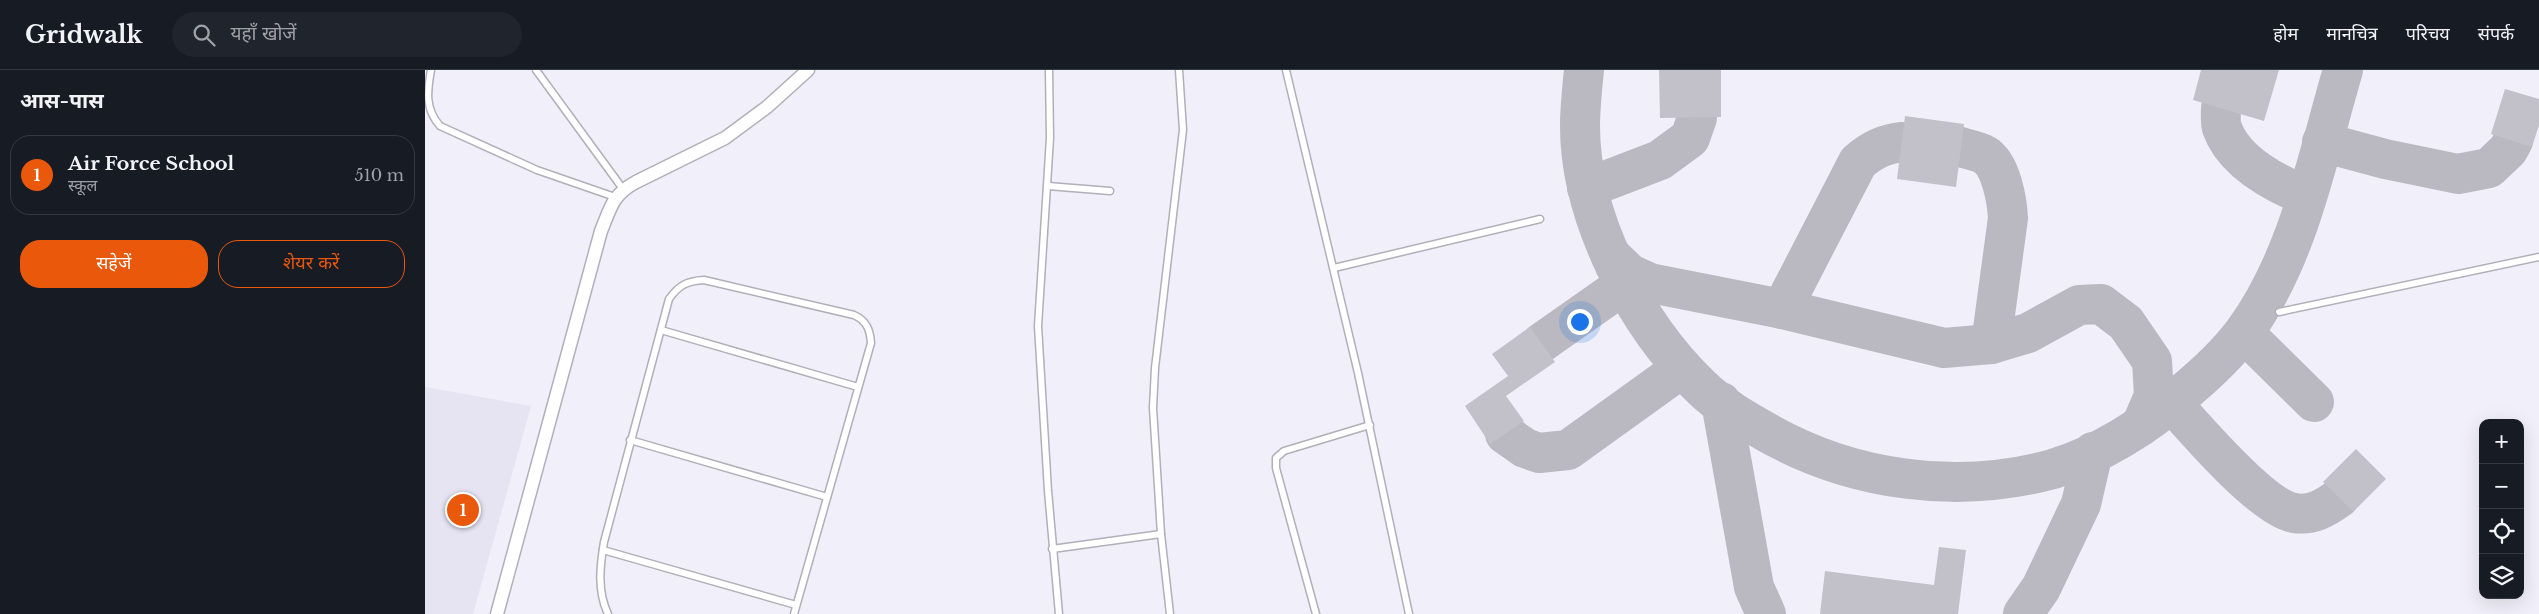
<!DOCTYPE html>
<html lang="hi">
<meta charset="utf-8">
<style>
:root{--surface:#171b24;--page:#20242c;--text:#f1f3f6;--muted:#9ea1a6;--line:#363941;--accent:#ea580c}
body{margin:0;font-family:"Libre Baskerville","Noto Sans Devanagari",serif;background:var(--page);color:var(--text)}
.controls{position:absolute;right:15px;bottom:15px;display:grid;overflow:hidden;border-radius:10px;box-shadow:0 5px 20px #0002}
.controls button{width:45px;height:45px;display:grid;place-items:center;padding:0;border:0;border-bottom:1px solid var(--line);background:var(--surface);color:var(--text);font:25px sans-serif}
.you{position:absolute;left:1154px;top:251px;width:18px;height:18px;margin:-12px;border:4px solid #fff;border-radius:50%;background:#1a73e8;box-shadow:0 0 0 8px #1a73e833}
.badge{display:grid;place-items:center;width:32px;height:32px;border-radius:50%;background:var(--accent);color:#fff;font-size:16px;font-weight:700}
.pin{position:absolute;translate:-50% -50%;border:2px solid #fff;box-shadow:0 1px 5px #0006}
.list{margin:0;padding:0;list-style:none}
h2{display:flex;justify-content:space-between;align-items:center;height:65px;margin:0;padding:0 20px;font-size:21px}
h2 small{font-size:16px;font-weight:400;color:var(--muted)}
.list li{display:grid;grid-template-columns:32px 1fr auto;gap:15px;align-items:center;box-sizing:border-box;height:80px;margin:0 10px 10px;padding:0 10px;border:1px solid var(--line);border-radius:20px}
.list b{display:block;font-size:19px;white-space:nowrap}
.list p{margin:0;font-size:16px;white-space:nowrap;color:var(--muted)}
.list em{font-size:16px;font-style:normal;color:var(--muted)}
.actions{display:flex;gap:10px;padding:15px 20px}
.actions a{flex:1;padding:11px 0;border:1px solid var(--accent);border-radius:20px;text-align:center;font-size:18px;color:var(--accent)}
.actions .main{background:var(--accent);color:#fff}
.icon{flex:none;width:28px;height:28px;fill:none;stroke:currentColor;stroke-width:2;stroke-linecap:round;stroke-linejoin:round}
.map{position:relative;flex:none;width:2114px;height:544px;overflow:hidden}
header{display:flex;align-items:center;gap:30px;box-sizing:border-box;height:70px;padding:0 25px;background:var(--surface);border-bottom:1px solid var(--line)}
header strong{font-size:24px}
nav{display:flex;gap:28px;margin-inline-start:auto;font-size:18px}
.search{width:350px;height:45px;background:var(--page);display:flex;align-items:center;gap:12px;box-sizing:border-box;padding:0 18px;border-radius:28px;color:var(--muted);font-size:19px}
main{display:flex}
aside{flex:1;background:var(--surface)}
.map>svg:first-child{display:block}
</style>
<header>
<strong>Gridwalk</strong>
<div class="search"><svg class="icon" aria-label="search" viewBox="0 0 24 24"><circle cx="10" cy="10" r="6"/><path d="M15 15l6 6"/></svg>यहाँ खोजें</div>
<nav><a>होम</a><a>मानचित्र</a><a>परिचय</a><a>संपर्क</a></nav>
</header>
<main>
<aside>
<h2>आस-पास<small></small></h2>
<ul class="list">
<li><span class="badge">1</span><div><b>Air Force School</b><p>स्कूल</p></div><em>510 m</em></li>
</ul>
<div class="actions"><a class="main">सहेजें</a><a>शेयर करें</a></div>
</aside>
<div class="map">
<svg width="2114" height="544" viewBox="0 0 2114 544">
<rect width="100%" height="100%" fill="#f1eff9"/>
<!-- built -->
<path fill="#e6e3f3" d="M0,317l106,19 -58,208h-48z"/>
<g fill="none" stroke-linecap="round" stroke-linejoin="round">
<!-- taxiway -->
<g stroke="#bab8c0" stroke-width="40">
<path d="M1159,0c-2,19 -4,38 -4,56 0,92 56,199 121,261 18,18 44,33 67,46 85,48 190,62 285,36 46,-14 93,-43 129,-75 23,-19 44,-38 62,-62 55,-75 73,-174 99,-262"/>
<path d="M1796,38c0,6 -1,14 1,20 12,34 52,55 84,68"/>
<path d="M1897,72l63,17 73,15 31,-6 19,-18 5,-9"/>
<path d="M1536,77c8,3 17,4 24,8 16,10 22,45 23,63l-17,126"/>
<path d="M1162,118l73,-28 30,-22 7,-20"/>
<path d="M1186,186l19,18 20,9 132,26 162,39 47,-4 37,-11 51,-28 22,-1 25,19 26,38 2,35 -13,30"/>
<path d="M1357,239l76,-147c14,-12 26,-18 44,-20"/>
<path d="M1819,263l70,69"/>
<path d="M1116,273l84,-59"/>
<path d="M1296,332l33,185 12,27"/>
<path d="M1747,333c23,26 90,104 122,110 18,3 31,-5 45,-15"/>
<path d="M1080,364l20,14 14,5 29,-3 114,-82"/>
<path d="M1598,544l18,-26 40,-84 12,-52"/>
</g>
</g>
<!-- building -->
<g fill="#c2c1ca">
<path d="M1234,0h62v47l-61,1z"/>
<path d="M1776,0h78l-15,51 -71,-21z"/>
<path d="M2080,19l34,10v26l-7,22 -41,-13z"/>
<path d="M1480,46l59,8 -8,63 -59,-8z"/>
<path d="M1105,257l25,35 -49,34 18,25 -34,23 -25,-38 43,-30 -16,-22z"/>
<path d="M1931,379l30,30 -33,33 -30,-30z"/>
<path d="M1514,477l27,3 -8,64h-138l5,-43 109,14z"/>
</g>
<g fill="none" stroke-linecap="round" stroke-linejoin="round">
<!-- service casing -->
<g stroke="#b1afb8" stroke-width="9">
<g id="service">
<path d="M6,0c-4,22 -6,39 9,56l97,44 78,27"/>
<path d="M111,0l87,119"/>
<path d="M624,0l1,68 -12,188 10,165 11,123"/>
<path d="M861,0l72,303 51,241"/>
<path d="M623,116l62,5"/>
<path d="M909,198l206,-49"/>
<path d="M1854,242l260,-55"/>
<path d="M236,260l197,57"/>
<path d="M205,370l197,57"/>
<path d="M627,479l109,-15"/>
<path d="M178,480l193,55"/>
<path d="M183,544c-11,-23 -8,-48 -4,-72l65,-243c10,-14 18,-18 35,-19l150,35c13,6 16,15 17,28l-77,271"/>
<path d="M745,544l-9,-80 -8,-126 2,-40 28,-238 -4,-60"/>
<path d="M891,544l-40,-146v-10l8,-7 86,-26"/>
</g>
</g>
<!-- minor casing -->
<g stroke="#b1afb8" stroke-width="15">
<path id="minor" d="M72,544l104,-383c10,-24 11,-36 35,-49l89,-44 42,-31 41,-37"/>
</g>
<!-- service -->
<use href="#service" stroke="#fff" stroke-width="6"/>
<!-- minor -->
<use href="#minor" stroke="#fff" stroke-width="12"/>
</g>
</svg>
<div class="controls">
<button>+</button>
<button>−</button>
<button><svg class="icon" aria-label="locate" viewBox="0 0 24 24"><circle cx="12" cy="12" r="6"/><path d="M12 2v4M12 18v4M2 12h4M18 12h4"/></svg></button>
<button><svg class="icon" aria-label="layers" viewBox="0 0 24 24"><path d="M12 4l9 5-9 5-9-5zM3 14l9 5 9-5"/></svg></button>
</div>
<div class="you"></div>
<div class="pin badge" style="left:38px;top:440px">1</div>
</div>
</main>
